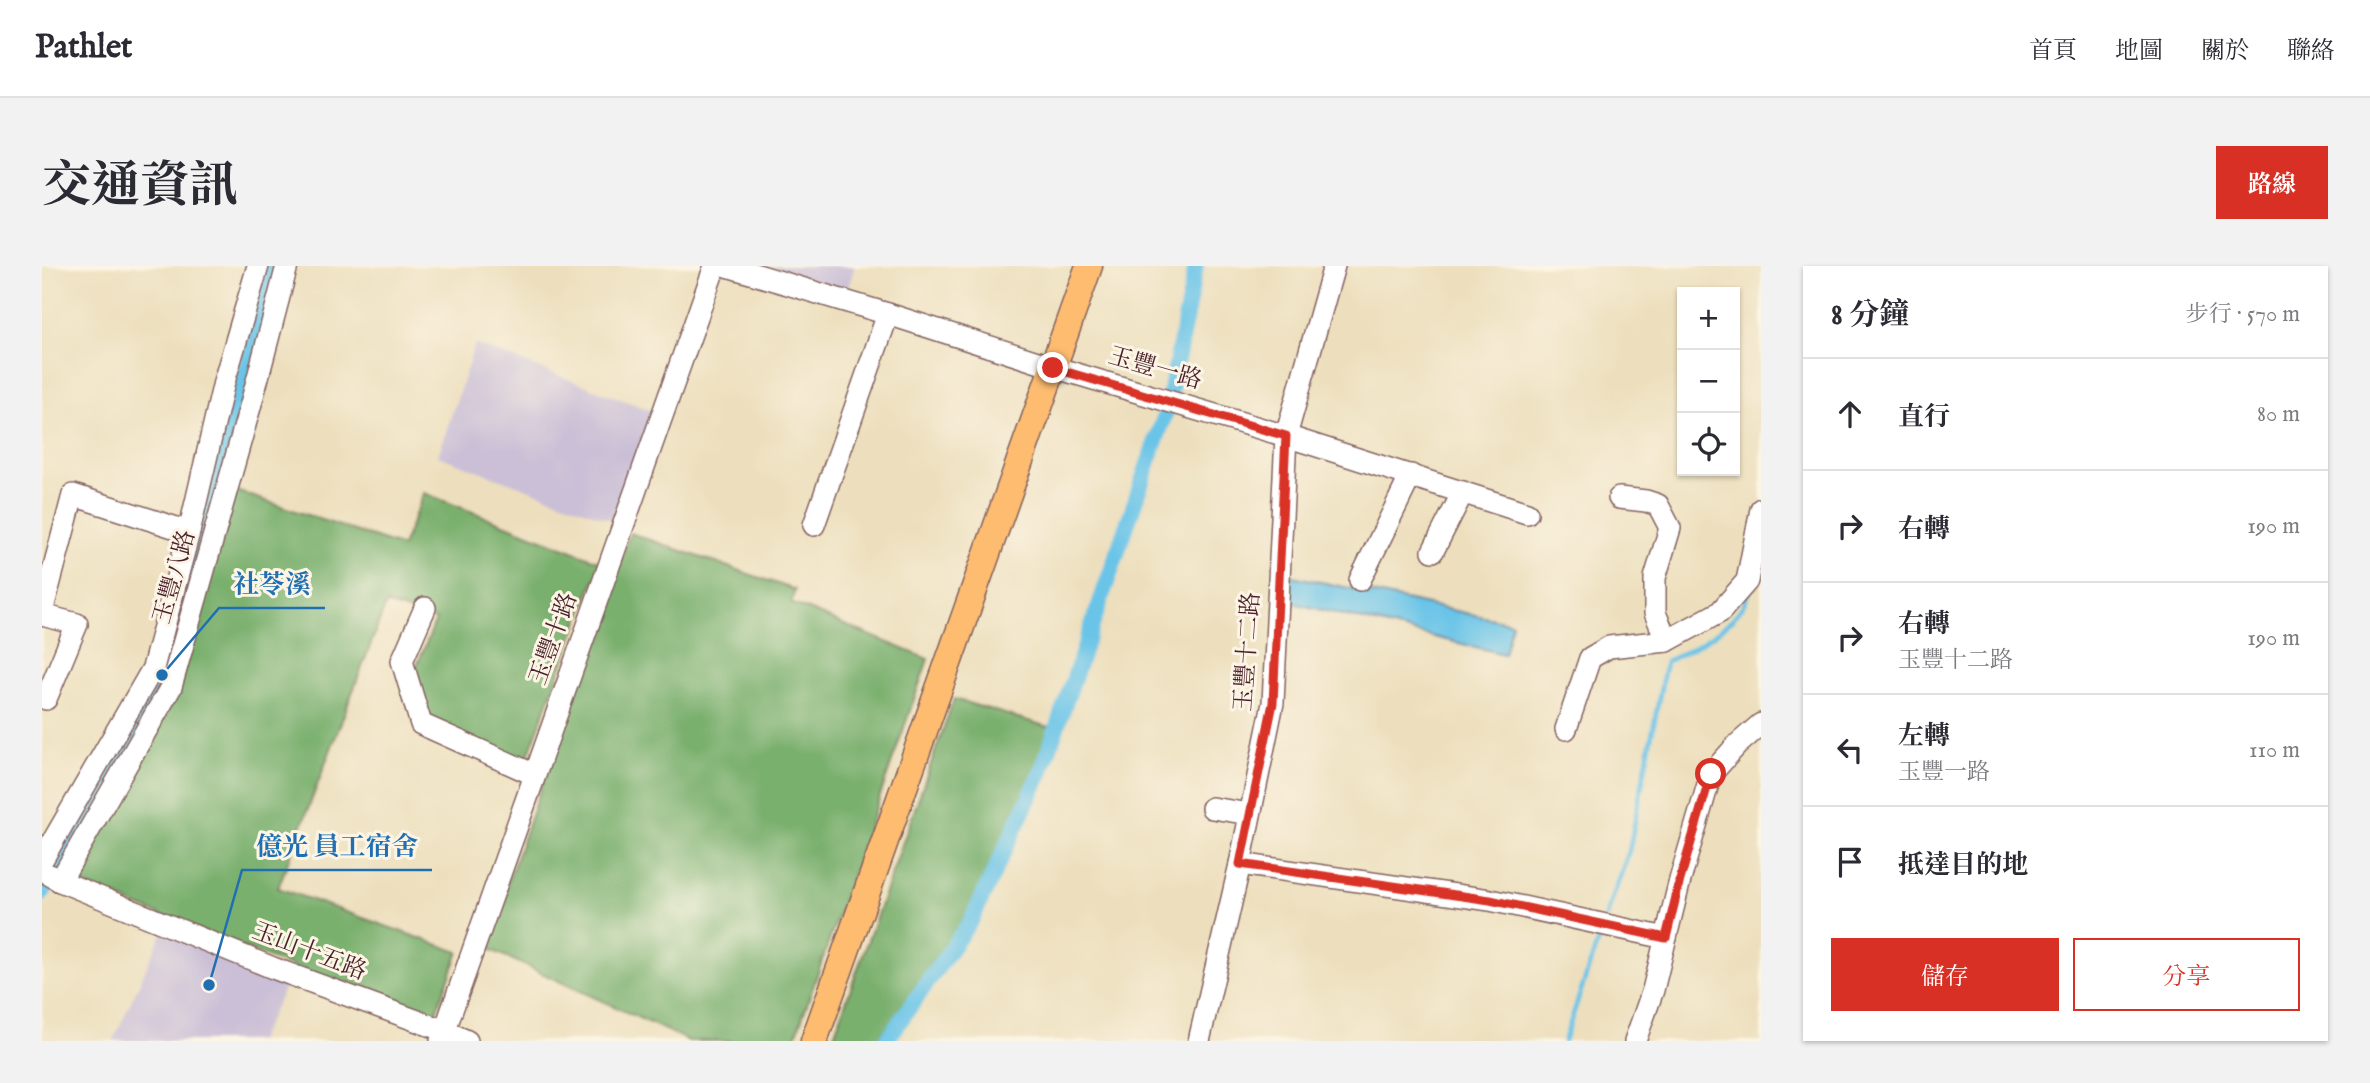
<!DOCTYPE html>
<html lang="zh-TW">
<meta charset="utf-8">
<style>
:root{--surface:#fff;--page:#f2f2f3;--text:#2b2b33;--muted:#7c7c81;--line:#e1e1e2;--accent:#d93025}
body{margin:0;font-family:"IM FELL English","Noto Serif TC",serif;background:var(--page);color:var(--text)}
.controls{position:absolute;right:21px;top:21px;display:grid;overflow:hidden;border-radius:0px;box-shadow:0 2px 5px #0004}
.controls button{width:63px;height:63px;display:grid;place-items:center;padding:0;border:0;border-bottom:2px solid var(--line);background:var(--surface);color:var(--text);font:35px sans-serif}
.stop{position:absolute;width:21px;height:21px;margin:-16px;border:5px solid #d93025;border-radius:50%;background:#fff}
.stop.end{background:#d93025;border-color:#fff;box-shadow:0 2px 7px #0008}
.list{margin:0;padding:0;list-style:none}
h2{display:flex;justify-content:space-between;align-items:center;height:91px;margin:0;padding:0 28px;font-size:30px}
h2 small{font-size:23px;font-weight:400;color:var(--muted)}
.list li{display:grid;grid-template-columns:46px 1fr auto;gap:21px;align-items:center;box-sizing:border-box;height:112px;padding:0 28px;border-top:2px solid var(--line)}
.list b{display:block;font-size:26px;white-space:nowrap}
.list p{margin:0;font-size:23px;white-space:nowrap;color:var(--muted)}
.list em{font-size:23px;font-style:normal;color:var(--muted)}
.actions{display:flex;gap:14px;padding:21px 28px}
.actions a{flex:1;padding:16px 0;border:2px solid var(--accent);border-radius:0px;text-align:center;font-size:24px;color:var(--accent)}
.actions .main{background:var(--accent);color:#fff}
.icon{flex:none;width:38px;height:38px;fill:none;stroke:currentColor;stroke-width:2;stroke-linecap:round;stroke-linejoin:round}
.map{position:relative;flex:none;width:1719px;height:775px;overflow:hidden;border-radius:0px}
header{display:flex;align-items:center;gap:42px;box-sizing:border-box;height:98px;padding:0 35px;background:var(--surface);border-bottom:2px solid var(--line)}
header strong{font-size:33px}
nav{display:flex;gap:38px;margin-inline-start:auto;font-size:24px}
.intro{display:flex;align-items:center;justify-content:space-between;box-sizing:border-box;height:168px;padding:0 42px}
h1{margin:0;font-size:49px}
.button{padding:18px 32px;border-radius:0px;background:var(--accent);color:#fff;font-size:24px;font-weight:700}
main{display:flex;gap:42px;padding:0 42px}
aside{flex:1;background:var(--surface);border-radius:0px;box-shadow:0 2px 5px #0004}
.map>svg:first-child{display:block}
</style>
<header>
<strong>Pathlet</strong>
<nav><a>首頁</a><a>地圖</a><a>關於</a><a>聯絡</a></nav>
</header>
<div class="intro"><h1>交通資訊</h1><a class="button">路線</a></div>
<main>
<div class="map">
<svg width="1719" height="775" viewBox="0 0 1719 775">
<rect width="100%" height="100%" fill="#fcf5e5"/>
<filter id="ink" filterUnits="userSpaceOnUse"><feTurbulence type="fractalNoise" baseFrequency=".0143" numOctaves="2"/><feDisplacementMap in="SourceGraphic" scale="14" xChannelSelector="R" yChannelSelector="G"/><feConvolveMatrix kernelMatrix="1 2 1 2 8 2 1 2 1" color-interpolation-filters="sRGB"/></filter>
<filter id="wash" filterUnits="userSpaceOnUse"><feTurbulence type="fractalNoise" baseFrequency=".00686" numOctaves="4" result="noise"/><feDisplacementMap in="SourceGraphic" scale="28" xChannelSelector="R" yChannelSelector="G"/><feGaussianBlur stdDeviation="1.57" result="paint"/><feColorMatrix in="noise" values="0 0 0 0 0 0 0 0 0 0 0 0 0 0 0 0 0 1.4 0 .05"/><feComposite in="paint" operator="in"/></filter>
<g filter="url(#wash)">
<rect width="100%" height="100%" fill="#eddfbd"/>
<!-- industrial -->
<g fill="#cabfd6">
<path d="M729,0h84l-8,24z"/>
<path d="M433,78l180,68 -41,109 -176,-65z"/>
<path d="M120,667l124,52 -28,56h-145z"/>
</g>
<!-- forest -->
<g fill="#7ab06e" stroke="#62684c" stroke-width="2">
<path d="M191,224l169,57 22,-54 177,69 -77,204 -94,-31 -18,-58 24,-57 -50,-16 -108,284 181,64 -27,70 -360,-142 106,-191z"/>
<path d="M588,267l165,57 -4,13 137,56 -134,382h-105l-204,-94z"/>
<path d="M912,433l98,29 -19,48 -72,153 -84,112h-45z"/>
</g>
<!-- water -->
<path fill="#6ac4e8" stroke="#5a728a" stroke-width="2" d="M1246,309l224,48 -8,31 -219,-53z"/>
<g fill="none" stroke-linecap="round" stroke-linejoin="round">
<!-- stream -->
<g stroke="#6ac4e8" stroke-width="4.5">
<path d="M1564,651l23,-66 37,-189c32,-17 72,-35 84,-72"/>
<path d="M1522,775l38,-112"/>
</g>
<!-- canal -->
<g stroke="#6ac4e8" stroke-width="16">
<path d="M0,628l120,-219 112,-409"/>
<path d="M844,775l86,-122 69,-146 126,-364 29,-143"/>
</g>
</g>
</g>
<g filter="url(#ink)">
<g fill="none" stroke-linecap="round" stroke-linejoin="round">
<!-- minor casing -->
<g stroke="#83625e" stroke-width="24">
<g id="minor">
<path d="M685,0l161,48 165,53 233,69 241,77"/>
<path d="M1577,232l27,3 12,4 12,23 -15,50v35l12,28"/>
<path d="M772,259l74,-211"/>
<path d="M1391,285l30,-59"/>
<path d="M1318,314l51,-105"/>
<path d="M383,342l-23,53 19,63 112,50"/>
<path d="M0,346l31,-117 116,37"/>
<path d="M0,349l35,9 -31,75"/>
<path d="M1524,463l24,-71 19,-11 58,-6 53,-29 27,-31 14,-72"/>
<path d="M1170,542l38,6"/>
<path d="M0,594l111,-192 36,-136 35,-150 34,-116"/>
<path d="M1198,598l250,36 176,38"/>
<path d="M8,609l10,6 213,87 172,63 22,10"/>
<path d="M18,615l111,-194 81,-287 35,-134"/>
<path d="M399,775l274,-775"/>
<path d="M1157,775l41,-177 33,-161 13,-267 48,-170"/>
<path d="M1593,775l18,-51 27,-110 31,-106 26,-29 24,-21"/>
</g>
</g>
<!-- major casing -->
<g stroke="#83625e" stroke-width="29">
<path id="major" d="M772,775l275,-775"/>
</g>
<!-- minor -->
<use href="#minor" stroke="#fff" stroke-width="21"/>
<!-- major -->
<use href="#major" stroke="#fdbc70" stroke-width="26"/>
</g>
</g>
<g fill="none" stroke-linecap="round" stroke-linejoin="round" filter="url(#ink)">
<!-- route -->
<path stroke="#d93025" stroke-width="9" d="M1011,102l233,68 -13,267 -33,161 250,36 176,38 14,-58 31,-106"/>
</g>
<g text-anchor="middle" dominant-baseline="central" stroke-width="6" stroke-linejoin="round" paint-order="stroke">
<!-- street labels -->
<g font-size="24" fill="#4a1f2b" stroke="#fcf5e5">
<text transform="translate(1113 103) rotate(16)">玉豐一路</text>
<text transform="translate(133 311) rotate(-74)">玉豐八路</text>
<text transform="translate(512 373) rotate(-70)">玉豐十路</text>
<text transform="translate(1206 386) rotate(-86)">玉豐十二路</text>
<text transform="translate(267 686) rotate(21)">玉山十五路</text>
</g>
</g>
<!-- callouts -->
<path fill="none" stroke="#1f6fb2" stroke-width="2.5" d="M120 409L177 342H283M167 719L200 604H390"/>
<g fill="#1f6fb2" stroke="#fcf5e5" stroke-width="2.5">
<circle cx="120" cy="409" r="7"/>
<circle cx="167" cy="719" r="7"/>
</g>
<g font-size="26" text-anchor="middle" font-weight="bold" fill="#1f6fb2" stroke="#fcf5e5" stroke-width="6" stroke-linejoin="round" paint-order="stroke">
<text x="230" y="327">社苓溪</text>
<text x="295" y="589">億光 員工宿舍</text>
</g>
</svg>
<div class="controls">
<button>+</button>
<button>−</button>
<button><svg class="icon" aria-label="locate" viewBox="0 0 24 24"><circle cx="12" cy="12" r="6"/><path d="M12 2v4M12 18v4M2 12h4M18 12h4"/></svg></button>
</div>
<div class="stop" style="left:1669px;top:508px"></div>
<div class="stop end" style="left:1011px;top:102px"></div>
</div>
<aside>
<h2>8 分鐘<small>步行 · 570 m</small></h2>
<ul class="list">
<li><svg class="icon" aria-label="ahead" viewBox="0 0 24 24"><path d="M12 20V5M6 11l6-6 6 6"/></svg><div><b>直行</b></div><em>80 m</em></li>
<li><svg class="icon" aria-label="right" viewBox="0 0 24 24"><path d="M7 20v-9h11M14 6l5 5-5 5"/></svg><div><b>右轉</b></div><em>190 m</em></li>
<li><svg class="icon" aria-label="right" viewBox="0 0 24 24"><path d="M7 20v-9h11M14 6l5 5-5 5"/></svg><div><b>右轉</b><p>玉豐十二路</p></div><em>190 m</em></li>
<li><svg class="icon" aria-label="left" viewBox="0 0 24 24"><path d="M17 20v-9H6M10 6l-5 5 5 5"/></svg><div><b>左轉</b><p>玉豐一路</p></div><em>110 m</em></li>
<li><svg class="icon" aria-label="arrive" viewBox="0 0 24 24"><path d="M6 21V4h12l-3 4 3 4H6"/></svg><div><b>抵達目的地</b></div></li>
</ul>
<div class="actions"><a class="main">儲存</a><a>分享</a></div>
</aside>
</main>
